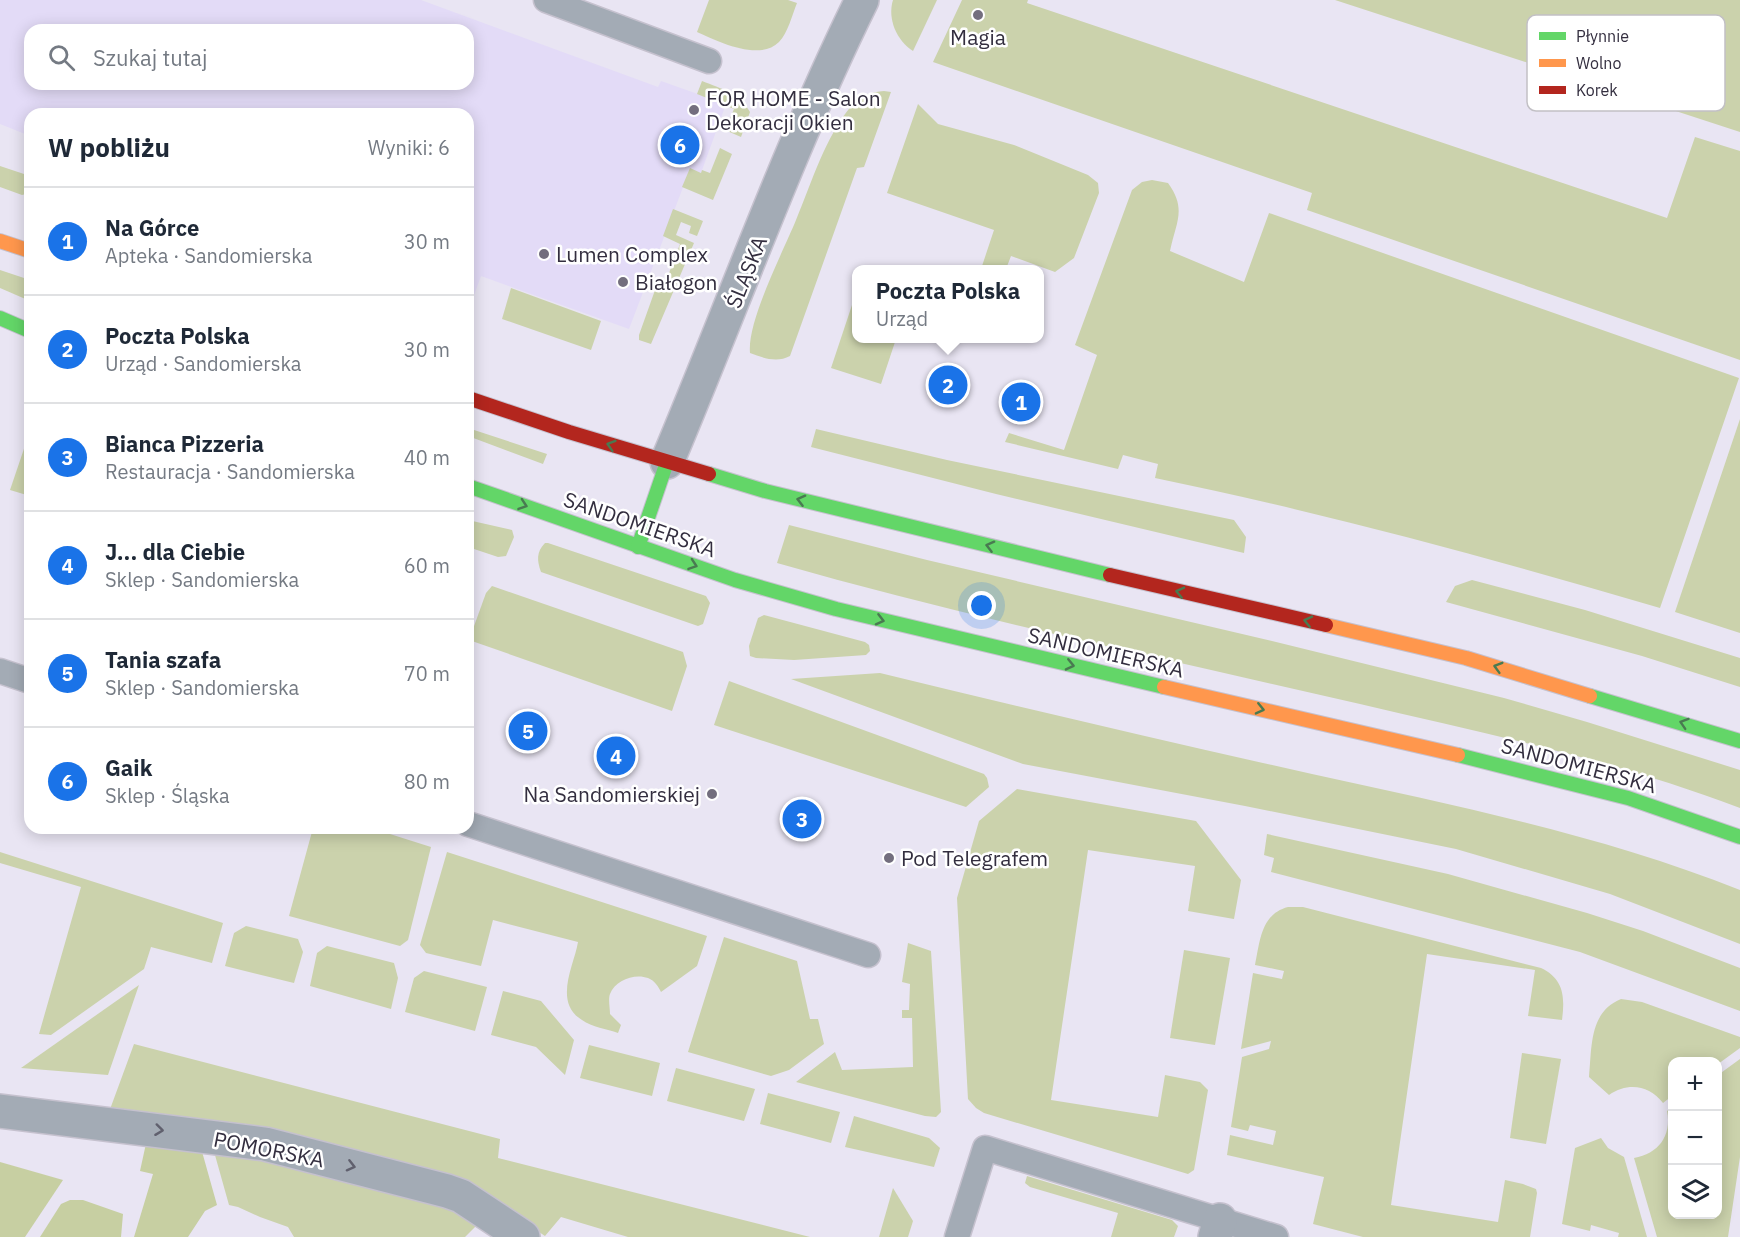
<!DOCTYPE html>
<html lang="pl">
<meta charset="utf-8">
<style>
:root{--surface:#fff;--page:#f2f2f3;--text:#1f2937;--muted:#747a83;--line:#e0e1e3;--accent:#1a73e8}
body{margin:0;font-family:"IBM Plex Sans",sans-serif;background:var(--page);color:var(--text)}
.controls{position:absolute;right:18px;bottom:18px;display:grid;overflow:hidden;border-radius:12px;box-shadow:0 3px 15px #0003}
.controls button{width:54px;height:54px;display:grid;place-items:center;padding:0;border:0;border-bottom:2px solid var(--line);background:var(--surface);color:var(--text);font:30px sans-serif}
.you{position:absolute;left:982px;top:606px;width:21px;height:21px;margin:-15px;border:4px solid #fff;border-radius:50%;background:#1a73e8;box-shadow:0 0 0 9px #1a73e833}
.badge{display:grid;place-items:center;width:39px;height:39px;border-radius:50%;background:var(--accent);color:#fff;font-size:20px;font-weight:700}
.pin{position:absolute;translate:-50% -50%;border:3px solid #fff;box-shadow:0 2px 6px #0006}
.popup{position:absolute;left:852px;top:265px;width:192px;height:78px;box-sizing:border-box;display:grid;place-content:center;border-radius:12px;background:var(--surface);filter:drop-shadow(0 2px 4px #0005);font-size:20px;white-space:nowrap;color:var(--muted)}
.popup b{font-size:22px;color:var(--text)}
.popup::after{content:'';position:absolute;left:50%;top:100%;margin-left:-12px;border:12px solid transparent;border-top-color:var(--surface)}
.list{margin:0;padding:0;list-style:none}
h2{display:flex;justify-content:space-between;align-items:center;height:78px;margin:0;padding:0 24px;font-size:26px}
h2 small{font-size:20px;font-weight:400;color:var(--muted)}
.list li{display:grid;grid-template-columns:39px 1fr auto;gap:18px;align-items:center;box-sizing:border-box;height:108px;padding:0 24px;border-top:2px solid var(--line)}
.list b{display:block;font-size:22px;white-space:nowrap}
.list p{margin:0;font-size:20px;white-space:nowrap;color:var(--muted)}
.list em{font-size:20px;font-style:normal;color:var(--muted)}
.icon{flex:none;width:33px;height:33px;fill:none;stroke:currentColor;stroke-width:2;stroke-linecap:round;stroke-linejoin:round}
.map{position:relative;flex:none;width:1740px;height:1237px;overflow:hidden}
.search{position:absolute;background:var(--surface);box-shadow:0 3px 15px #0003;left:24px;top:24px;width:450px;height:66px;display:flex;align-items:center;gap:15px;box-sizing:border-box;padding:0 21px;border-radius:18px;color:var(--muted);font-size:22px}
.panel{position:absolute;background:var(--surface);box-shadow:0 3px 15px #0003;left:24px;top:108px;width:450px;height:726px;border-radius:18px}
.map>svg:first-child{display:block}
</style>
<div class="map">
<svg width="1740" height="1237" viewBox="0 0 1740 1237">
<rect width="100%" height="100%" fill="#e9e5f3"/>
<!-- built -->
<path fill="#e3dbf7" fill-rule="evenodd" d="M0,0h421l237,87 3,-6 65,23 -25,69 -11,-4 -61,160 -148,-53 -12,33 -1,-195h-438v22l-30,-12zM30,30h438v54h-438z"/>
<!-- green -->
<g fill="#cbd2ac">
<path d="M709,0h79l9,3c-5,12 -9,30 -18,39 -20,20 -62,-1 -82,-10z"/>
<path d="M893,0h44l-24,51c-16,-10 -26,-32 -20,-51z"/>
<path d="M962,0h66l-1,3 640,215 28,-81 45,14v209l-433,-150 5,-17 -379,-131z"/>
<path d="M1335,0h405v132z"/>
<path d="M702,81c20,8 37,12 48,31l-9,25 -16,-7 9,-21 -37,-15z"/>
<path d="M884,91l7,1 -27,75 -7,1 -67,188c-13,7 -27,2 -40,-3 -3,-32 33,-101 46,-133 16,-38 29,-83 56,-115 8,-9 20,-13 32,-14z"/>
<path d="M918,104l20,20 76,21 74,30 10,8 1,10 -25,65 -19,14 -44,-16 -5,13h-25l13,-39 -107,-37z"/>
<path d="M720,148l12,6 -19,46 -31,-13 8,-19 11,5 1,-3 8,3z"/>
<path d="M0,166l30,10v17l-8,2 -22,-8z"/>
<path d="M1152,180l16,3c19,26 8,39 2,68l74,31 25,-69 470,165 -79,230c-167,-49 -335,-95 -505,-130l3,-14 -35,-9 -5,14 -113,-27 4,-9 55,17 33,-95 -22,-10 57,-155 10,-8z"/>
<path d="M673,209l30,12 -6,15 -8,-3 2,-7 -10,-4 -5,13 18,8 -43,101 -12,-4v-5l20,-56 7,2 14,-37 -17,-8z"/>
<path d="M0,270l30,10v21l-30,-13z"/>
<path d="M511,288l90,33 -10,29 -89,-31z"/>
<path d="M852,305l4,1v32l40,1 -15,45 -50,-16z"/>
<path d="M1740,419v214l-65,-21z"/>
<path d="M468,428l79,26 -4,10 -75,-28z"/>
<path d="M816,429l131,31 287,60 12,17 -2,16 -248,-59 -185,-47z"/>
<path d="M30,431v65l-20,-6z"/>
<path d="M468,520l44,10 2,7 -8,19 -8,1 -30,-10z"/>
<path d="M789,525l138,35 345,81 232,57 83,24 153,48v38c-123,-47 -252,-74 -380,-104 -195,-45 -391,-86 -583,-141z"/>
<path d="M545,543h3l158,53 4,7 -7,21 -5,2 -157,-54c-4,-11 -5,-20 4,-29z"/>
<path d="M1472,580l113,30 155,48v29l-98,-31 -196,-54 9,-16z"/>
<path d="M492,586l191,66 4,14 -15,45 -203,-71 17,-47z"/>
<path d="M764,615l101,27 4,3 1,6 -4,4 -72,5 -38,-2 -6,-2 -1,-10 9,-28z"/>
<path d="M880,673c144,35 288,69 432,101 145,32 290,61 428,116v54l-130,-50 -154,-45 -211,-43 -222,-42 -232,-85z"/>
<path d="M729,681l255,93 3,4 2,9 -23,20 -252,-82z"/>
<path d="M1017,789l179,32 45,59 -7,39 -46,-8 7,-45 -107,-16 -37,250 107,17 7,-42 35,7 8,8 -14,80 -6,4 -204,-61 -8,-5 -8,-9 -11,-201 22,-77z"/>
<path d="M313,828h58l60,19 -23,93 -8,6 -111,-30z"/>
<path d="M1267,834l181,40 139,39 56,18 97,37v43l-160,-59 -309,-80 3,-14 -10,-3z"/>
<path d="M0,852l223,71 -11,40 -61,-16 -7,22 -93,66 -12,-1 42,-147 -81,-24z"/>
<path d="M447,852l260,84 -10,30 -36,26c-3,-6 -6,-11 -13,-14 -13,-5 -33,2 -38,16 -2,5 0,14 0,20l11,11 -3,8c-11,-4 -26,-6 -36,-13 -29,-18 -8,-54 -4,-78l-85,-22 -12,46 -55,-13 -6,-8z"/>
<path d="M1288,907h15l238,61c23,11 24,29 21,52l-34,-4 7,-46 -108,-16 -36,251 107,17 7,-42 18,4 13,5 1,4 -7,44h-167l-50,-13 11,-47 -97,-22 3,-20 43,10 3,-14 -26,-6 -2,6 -17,-4 11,-70 27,-8 2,-8 -30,8 12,-76 29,6 2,-8 -29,-6c5,-24 6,-51 33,-58z"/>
<path d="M246,926l52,13 5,13 -9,31 -69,-17 9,-33z"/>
<path d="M724,937l73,24 13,58h8l6,25 -35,26 -18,6 -83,-24z"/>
<path d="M908,943l23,8 10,161 -5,5 -11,-1 -129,-34 39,-30 7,18 71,-3 -1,-49h-10v-8h7l1,-26 -8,-2z"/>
<path d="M327,946l67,17 4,15 -7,31 -81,-23 7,-33z"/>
<path d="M1184,950l46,8 -15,87 -45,-7z"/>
<path d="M424,971l63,16 -12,44 -70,-19 9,-34z"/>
<path d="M139,985l-31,90 -87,-7z"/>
<path d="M503,991l38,10 33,39 -9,35 -29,-28 -45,-12z"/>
<path d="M1621,999l21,3 98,35v11l-22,16v-2h-46v34l-9,7c-14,-18 -35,-21 -54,-8l-20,-18c3,-30 0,-65 32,-78z"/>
<path d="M134,1044l366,95 -2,19 312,79h-182l-67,-20 -16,19 -78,-52 -358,-72z"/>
<path d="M589,1045l71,18 -8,33 -72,-18z"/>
<path d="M1522,1053l39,6 -15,85 -36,-6z"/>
<path d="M1740,1059v98l-12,80h-71l-23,-79c24,-4 38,-22 33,-47l5,-4v107h46v-139z"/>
<path d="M676,1068l79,21 -11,32 -77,-20z"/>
<path d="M768,1093l72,19 -9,31 -71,-19z"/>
<path d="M854,1116l75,22 11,10 -6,19 -89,-20z"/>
<path d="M1601,1138l7,10 16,9 23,80h-29l1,-4 -28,-8 -1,6 -28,-7 13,-76z"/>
<path d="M213,1148l239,59 27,16 -14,14h-171l-6,-10 -28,-10 -22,-10 -9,-2z"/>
<path d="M1027,1176l145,44 6,6 -4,11h-63l7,-24 -88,-26 -5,-4z"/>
<path d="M893,1188l20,33 -5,16h-29z"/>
</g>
<!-- forest -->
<g fill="#c7cfa2">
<path d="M147,1139l54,9 16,57 -12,6 -17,26h-54l19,-63 -13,-3z"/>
<path d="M0,1162l63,18 -38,57h-25z"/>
<path d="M70,1200h13l40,14 -2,23h-81l21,-33z"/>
</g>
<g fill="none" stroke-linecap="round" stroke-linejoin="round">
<!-- lane casing -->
<g stroke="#c5c1ce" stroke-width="27">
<g id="lane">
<path d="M546,0l163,61"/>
<path d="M0,671l30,10"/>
<path d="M468,824l400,131"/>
<path d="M957,1237l28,-89 291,89"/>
</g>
</g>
<!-- street casing -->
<g stroke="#c5c1ce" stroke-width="36">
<g id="street">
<path d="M667,462c65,-154 121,-312 195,-462"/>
<path d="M0,1111l265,33 182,47 14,5 62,41"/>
<path d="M1215,1237l5,-17"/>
</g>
</g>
<!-- fast casing -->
<g stroke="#c5c1ce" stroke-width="16">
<g id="fast">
<path d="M0,318l30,13"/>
<path d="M709,474l56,17 345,84"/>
<path d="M468,486l267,94 101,29 328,78"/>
<path d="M638,547l29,-85"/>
<path d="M1590,696l150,45"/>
<path d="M1458,755l170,43 112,39"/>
</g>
</g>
<!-- slow casing -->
<g stroke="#c5c1ce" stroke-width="16">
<g id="slow">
<path d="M0,241l30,10"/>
<path d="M1326,625l140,33 124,38"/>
<path d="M1164,687l294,68"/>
</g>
</g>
<!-- jam casing -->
<g stroke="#c5c1ce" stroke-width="16">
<g id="jam">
<path d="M468,398l101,34 140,42"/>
<path d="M1110,575l216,50"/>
</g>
</g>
<!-- lane -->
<use href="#lane" stroke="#a3abb5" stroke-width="24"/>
<!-- street -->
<use href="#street" stroke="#a3abb5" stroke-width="33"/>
<!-- fast -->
<use href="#fast" stroke="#63d668" stroke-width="14"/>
<!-- slow -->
<use href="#slow" stroke="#ff974d" stroke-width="14"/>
<!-- jam -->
<use href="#jam" stroke="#b3261e" stroke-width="14"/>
</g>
<!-- one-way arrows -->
<defs><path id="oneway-chevron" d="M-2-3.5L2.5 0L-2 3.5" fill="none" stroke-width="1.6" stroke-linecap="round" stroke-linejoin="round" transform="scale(1.5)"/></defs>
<g stroke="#497a51">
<use href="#oneway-chevron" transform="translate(611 445) rotate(-163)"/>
<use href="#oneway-chevron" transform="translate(801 500) rotate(-166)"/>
<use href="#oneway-chevron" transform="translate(523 505) rotate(19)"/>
<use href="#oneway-chevron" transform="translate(990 546) rotate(-166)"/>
<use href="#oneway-chevron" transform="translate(693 565) rotate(19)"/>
<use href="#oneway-chevron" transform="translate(1180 592) rotate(-167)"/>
<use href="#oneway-chevron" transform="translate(880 620) rotate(14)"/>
<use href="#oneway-chevron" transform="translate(1308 621) rotate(-167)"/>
<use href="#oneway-chevron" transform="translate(1070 665) rotate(13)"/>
<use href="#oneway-chevron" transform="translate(1498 667) rotate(-164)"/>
<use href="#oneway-chevron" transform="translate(1260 709) rotate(13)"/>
<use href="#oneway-chevron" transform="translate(1684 723) rotate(-162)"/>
</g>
<g stroke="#60606e">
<use href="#oneway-chevron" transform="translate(159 1130) rotate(7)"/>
<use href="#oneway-chevron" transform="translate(351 1166) rotate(14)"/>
</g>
<!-- markers -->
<g fill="#736e7e" stroke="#fff" stroke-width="2">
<circle cx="978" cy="15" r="6"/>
<circle cx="694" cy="110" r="6"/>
<circle cx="544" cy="254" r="6"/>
<circle cx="623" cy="282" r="6"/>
<circle cx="712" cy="794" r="6"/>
<circle cx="889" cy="858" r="6"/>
</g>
<g text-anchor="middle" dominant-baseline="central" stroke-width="5" stroke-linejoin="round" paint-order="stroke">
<!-- poi labels -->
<g font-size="21" fill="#332e3f" stroke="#fff" text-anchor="start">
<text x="978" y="37" text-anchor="middle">Magia</text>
<text x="706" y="98">FOR HOME - Salon<tspan x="706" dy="24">Dekoracji Okien</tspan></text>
<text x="556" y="254">Lumen Complex</text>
<text x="635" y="282">Białogon</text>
<text x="700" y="794" text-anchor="end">Na Sandomierskiej</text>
<text x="901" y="858">Pod Telegrafem</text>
</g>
<!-- street labels -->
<g font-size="21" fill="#332e3f" stroke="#fff">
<text transform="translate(746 272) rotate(-68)">ŚLĄSKA</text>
<text transform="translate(640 524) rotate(19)">SANDOMIERSKA</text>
<text transform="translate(1106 652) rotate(13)">SANDOMIERSKA</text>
<text transform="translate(1579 765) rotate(15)">SANDOMIERSKA</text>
<text transform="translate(269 1149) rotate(11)">POMORSKA</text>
</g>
</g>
<!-- legend -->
<rect x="1527" y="15" width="198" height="96" rx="9" fill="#fff" stroke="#c2c0c5" stroke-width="1.5"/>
<rect x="1539" y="32" width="27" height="8" fill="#63d668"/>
<rect x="1539" y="59" width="27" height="8" fill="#ff974d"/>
<rect x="1539" y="86" width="27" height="8" fill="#b3261e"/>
<g font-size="16" fill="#332e3f">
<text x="1576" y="42">Płynnie</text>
<text x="1576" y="69">Wolno</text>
<text x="1576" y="96">Korek</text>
</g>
</svg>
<div class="controls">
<button>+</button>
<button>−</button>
<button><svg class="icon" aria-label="layers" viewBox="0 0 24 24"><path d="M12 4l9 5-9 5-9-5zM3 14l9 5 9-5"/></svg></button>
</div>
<div class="you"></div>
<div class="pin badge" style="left:1021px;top:402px">1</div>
<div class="pin badge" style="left:948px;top:385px">2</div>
<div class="popup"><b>Poczta Polska</b>Urząd</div>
<div class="pin badge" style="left:802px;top:819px">3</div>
<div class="pin badge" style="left:616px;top:756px">4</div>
<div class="pin badge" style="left:528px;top:731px">5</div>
<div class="pin badge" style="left:680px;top:145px">6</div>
<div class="search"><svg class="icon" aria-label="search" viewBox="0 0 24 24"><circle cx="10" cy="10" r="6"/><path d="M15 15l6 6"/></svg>Szukaj tutaj</div>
<section class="panel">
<h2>W pobliżu<small>Wyniki: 6</small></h2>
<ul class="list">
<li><span class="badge">1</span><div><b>Na Górce</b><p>Apteka · Sandomierska</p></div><em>30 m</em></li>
<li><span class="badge">2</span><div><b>Poczta Polska</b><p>Urząd · Sandomierska</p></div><em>30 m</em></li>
<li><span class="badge">3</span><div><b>Bianca Pizzeria</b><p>Restauracja · Sandomierska</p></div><em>40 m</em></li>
<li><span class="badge">4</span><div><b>J... dla Ciebie</b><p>Sklep · Sandomierska</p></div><em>60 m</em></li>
<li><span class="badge">5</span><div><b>Tania szafa</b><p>Sklep · Sandomierska</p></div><em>70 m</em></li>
<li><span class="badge">6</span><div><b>Gaik</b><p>Sklep · Śląska</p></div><em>80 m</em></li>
</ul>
</section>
</div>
